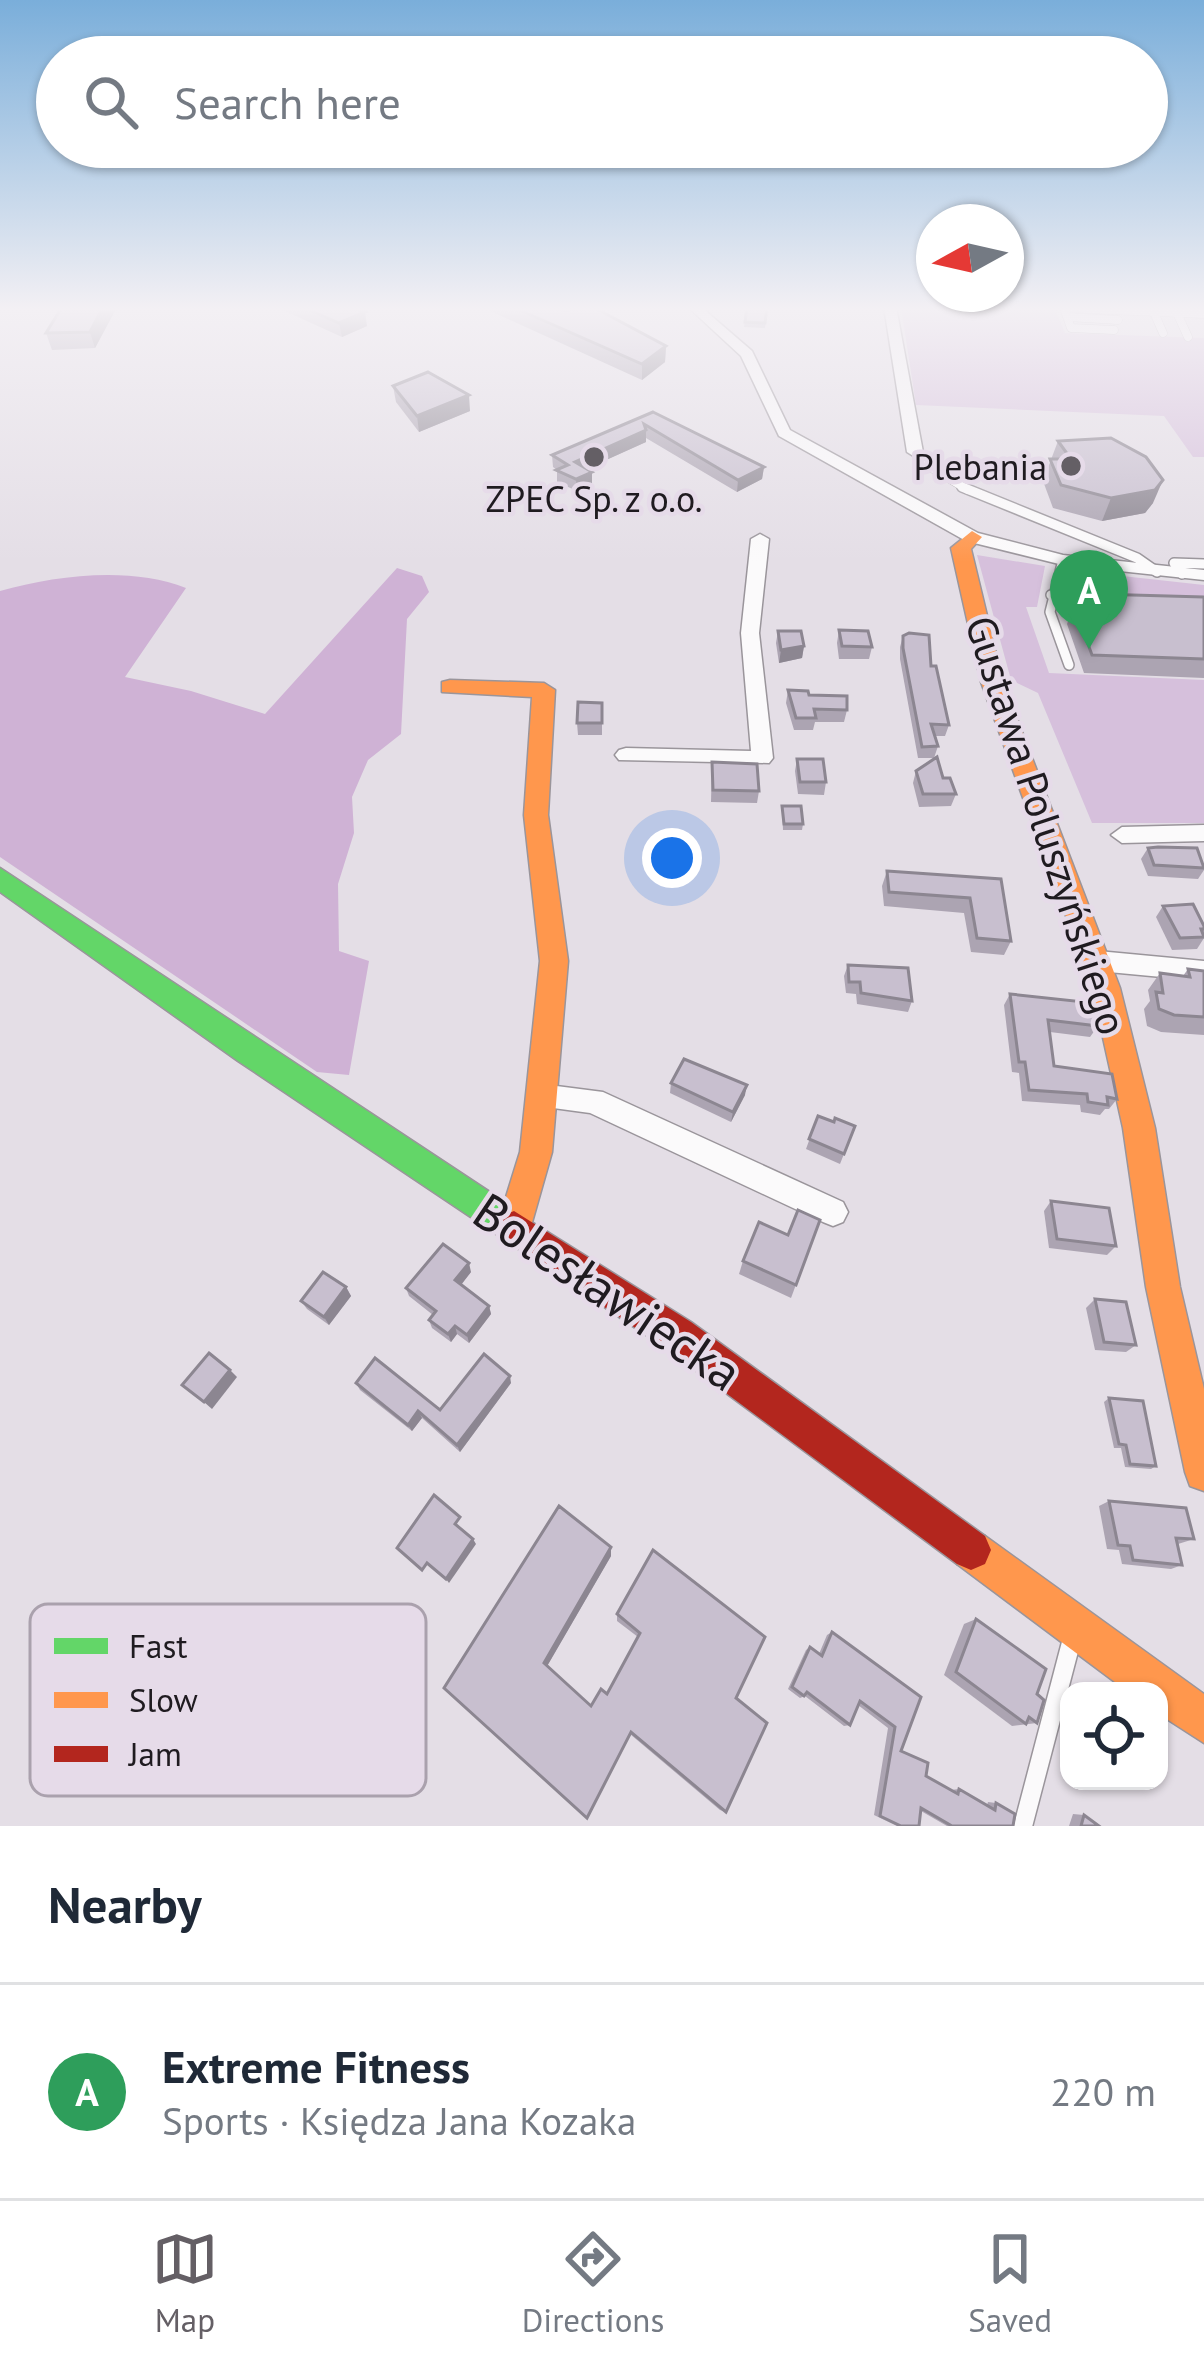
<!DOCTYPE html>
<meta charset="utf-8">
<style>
:root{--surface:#fff;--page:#f2f2f3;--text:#1f2937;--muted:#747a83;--line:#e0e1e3;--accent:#645f65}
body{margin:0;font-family:"PT Sans",sans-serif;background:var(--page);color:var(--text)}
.controls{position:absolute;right:36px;bottom:36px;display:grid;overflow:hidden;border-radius:24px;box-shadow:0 3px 9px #0004}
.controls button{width:108px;height:108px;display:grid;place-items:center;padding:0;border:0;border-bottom:3px solid var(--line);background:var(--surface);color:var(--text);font:60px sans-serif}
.compass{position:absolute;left:916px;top:204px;width:108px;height:108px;border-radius:50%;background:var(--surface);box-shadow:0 3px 9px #0004;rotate:262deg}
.you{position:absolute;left:672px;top:858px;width:42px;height:42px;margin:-30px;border:9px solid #fff;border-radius:50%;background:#1a73e8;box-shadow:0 0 0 18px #1a73e833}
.badge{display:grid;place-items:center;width:78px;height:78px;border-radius:50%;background:var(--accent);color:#fff;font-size:39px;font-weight:700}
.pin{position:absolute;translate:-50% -99px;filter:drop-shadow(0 3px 6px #0008)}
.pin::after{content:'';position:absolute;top:63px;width:42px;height:36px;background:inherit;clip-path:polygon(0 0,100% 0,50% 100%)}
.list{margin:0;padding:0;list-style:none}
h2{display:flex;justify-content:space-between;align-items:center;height:156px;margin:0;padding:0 48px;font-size:51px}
h2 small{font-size:39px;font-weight:400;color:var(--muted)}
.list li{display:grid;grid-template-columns:78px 1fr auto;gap:36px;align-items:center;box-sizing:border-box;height:216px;padding:0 48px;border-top:3px solid var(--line)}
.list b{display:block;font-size:45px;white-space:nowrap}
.list p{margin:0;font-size:39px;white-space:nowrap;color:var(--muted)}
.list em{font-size:39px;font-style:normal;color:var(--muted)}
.icon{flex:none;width:66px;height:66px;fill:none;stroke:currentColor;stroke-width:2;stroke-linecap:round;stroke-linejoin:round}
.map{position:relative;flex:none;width:1204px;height:1826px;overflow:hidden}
.search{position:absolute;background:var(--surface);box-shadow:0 3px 9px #0004;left:36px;right:36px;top:36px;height:132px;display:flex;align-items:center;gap:30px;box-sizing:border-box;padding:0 42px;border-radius:66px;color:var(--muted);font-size:45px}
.sheet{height:372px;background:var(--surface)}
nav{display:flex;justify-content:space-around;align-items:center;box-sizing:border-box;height:168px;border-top:3px solid var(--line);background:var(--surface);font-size:33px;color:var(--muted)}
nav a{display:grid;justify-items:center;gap:6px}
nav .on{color:var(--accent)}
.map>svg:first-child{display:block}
</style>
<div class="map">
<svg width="1204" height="1826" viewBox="0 0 1204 1826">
<rect width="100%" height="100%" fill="#e4dee6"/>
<!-- green -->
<g fill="#d6c0dc">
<path d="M901,307h153l11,26 139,5v119h-11l-29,-41 -248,-11z"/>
<path d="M977,555l68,11 -8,41h-11l23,66 155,7v143h-112l-54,-130 -27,-13z"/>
<path d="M1086,572l118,13v15l-120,-2 -23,-12 4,-13z"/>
</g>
<!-- forest -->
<path fill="#cfb2d5" d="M397,568l25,8 7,16 -22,27 -6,115 -33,26 -16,37 2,36 -16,51 1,67 30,10 -20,114 -32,-3 -317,-215v-266c56,-16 131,-25 186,-3l-61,89 66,14 74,23z"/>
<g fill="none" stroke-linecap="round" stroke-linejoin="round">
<!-- lane-far2 casing -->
<g stroke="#9a959b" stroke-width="9">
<g id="lane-far2">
<path d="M1152,308l11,25"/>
<path d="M1177,313l11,24"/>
<path d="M1068,317l50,3"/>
<path d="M1114,330l-43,-2 -7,-20 140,6"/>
<path d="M915,452l15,15 38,23"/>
</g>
</g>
<!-- lane-far1 casing -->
<g stroke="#9a959b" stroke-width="12">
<g id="lane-far1">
<path d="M962,487l175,71 20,14"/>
<path d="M1063,560l-13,52 19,53"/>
<path d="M1182,574l-8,-11 30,1"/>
<path d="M1051,595l52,9"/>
</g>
</g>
<!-- lane casing -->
<g stroke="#9a959b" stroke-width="21">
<path id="lane" d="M1023,1826l49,-187"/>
</g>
<!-- street casing -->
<g stroke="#9a959b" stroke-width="3">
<g id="street">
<path d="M688,307h13l51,44 38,79 188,103 85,22 141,15v10l-141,-15 -97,-24 -187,-105 -38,-80z"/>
<path d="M884,307h12l27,145 -8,5 -8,-5z"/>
<path d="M760,534l9,5 -10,94 14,125 -4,5 -150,-3 -4,-5 4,-5 7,-2 125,3 -10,-118 10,-94z"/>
<path d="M1204,825v16l-82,2 -11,-8 11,-8z"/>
<path d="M1098,951l106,10v20l-106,-10 -9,-3 -3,-7 3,-7z"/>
<path d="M541,1084l62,8 240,110 5,10 -5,10 -10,4 -10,-4 -233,-109 -59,-8 -4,-9 4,-9z"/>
</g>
</g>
<!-- fast casing -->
<g stroke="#9a959b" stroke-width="3">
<path id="fast" d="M0,868l526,348 5,11 -5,11 -12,5 -12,-5 -264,-177 -238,-169z"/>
</g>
<!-- slow casing -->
<g stroke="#9a959b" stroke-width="3">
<g id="slow">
<path d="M972,531l10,6 -11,12 32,133 117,306 35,140 25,159 24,102v102l-14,-5 -5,-14 -39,-185 -23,-159 -31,-140 -111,-306 -30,-134z"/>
<path d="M450,680l94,3 11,7 -7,125 20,146 -16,191 -21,74 -5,11 -12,5 -12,-5 -5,-11 23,-74 20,-191 -16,-146 8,-118 -90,-5v-10z"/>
<path d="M971,1530l14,6 219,158v49l-45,-29v-23h-32l-170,-127 -6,-14 6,-14z"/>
</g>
</g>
<!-- jam casing -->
<g stroke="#9a959b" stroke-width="3">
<path id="jam" d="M514,1211l177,111 294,214 6,14 -6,14 -14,6 -14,-6 -292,-216 -163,-110 -5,-11 5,-11z"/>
</g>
<!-- lane-far2 -->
<use href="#lane-far2" stroke="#fbfafb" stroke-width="8"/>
<!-- lane-far1 -->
<use href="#lane-far1" stroke="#fbfafb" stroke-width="9"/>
<!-- lane -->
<use href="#lane" stroke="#fbfafb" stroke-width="18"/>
<!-- street -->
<use href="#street" fill="#fbfafb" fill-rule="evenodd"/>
<!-- fast -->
<use href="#fast" fill="#63d668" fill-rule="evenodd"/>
<!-- slow -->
<use href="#slow" fill="#ff974d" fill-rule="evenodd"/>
<!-- jam -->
<use href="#jam" fill="#b3261e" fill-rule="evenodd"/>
</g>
<!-- wall -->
<g fill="#aca4b2">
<path d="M62,307h55l-22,41 -43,2 -6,-17z"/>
<path d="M276,307h76l15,19 -25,11z"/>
<path d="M486,307h69l111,39 -1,16 -23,18 -156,-71z"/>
<path d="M747,307h21l-3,21 -21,-1z"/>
<path d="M393,386l77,25 -51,21 -23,-30z"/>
<path d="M653,412l111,55 -2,12 -25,13 -91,-54v4l-60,27 6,15 -15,7 -20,-9v-12l-4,-3 -1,-12z"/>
<path d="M1058,441l95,62 -8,10 -43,8 -49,-13 -10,-27z"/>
<path d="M1096,594l108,3v81l-120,-5 -17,-49 7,-18h16z"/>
<path d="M839,630l33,17 -3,12h-30l-2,-16z"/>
<path d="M778,631l26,15 -2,12 -23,5 -3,-20z"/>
<path d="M903,636l28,30 18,59 -4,11h-10l3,10 -4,12h-16l-18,-99v-12z"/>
<path d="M788,690l21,5 38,15 -3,12h-29l-2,8h-19l-8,-27z"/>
<path d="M602,703v32h-24l-1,-12z"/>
<path d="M797,759l29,23 -2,13 -26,-1 -3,-23z"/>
<path d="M712,762l47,29 -2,12 -46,-1z"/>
<path d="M916,771l27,7 13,16 -5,12 -32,1 -6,-24z"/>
<path d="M782,806l21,18 -1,6h-19z"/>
<path d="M1148,848l56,18v4l-6,9 -50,-3 -7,-17z"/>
<path d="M887,871l114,8 10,62 -7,14 -33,-3 -7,-39 -80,-7 -2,-20z"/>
<path d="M1163,906l41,20v12l-7,11 -25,1 -16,-33z"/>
<path d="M848,965l64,36 -4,11 -51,-8 -1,-10 -10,-1 -2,-17z"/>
<path d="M1188,969l16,2v64l-43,-3 -14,-6 -3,-17 6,-8 -2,-11 12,-17 23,3z"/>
<path d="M1010,994l88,32 -8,11 -40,-5 4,34 63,33 -8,10h-4l-5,6 -19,-3 -1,-7 -58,-4 -3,-28 -7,-1 -8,-67z"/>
<path d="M671,1083l74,12 -14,27 -61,-29z"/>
<path d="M818,1116l16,6 21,4 -15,38 -34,-15z"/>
<path d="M1051,1201l65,45 -9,9 -58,-7 -5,-37z"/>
<path d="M820,1220l-29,78 -52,-24 4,-13z"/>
<path d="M471,1272l-10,12 28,22 2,8 -22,29 -12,-9 -6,8 -19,-14 -3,-8 4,-5 -24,-19 -3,-8z"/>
<path d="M346,1287l5,9 -22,29 -22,-16 -6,-8z"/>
<path d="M1095,1299l41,46 -10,7 -31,-2 -9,-42z"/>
<path d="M356,1383l84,27 71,-27 -51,69 -38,-34 -10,13 -52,-41z"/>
<path d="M1109,1398l47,68 -5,3 -26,-2 -4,-19h-7l-10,-46z"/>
<path d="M1109,1501l85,38 -16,5 4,21 -11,4 -49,-5 -3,-14 -12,-1 -8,-43z"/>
<path d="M611,1547v9l-64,110 44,40 16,-12 31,-57 -21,-16v-7l119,84 -10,114 -6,-2 -90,-76 -186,-46z"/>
<path d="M976,1619l61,75v29l-25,3 -68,-51 20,-51z"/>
<path d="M832,1632l89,65 -20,54 25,25 25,14 8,-1 28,16 1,-3 8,1 17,23h-66l-26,-15 -2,15h-22l-23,-11 14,-87 -30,-23 -8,20 -6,1 -39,-30 -5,2 -12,-9 18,-39 4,-3 9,7 8,-19z"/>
<path d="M1073,1814l11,1 15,11h-30z"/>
</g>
<!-- shaded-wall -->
<g fill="#8c8691">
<path d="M103,307h14l-22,41 -5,-16z"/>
<path d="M365,312l2,14 -25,11 -3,-14z"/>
<path d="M666,346l-1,16 -23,18v-16z"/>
<path d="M469,395l1,16 -51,21 -2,-16z"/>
<path d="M646,430v12l-71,32v-12z"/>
<path d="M764,467l-2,12 -25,13 1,-12z"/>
<path d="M592,472v12l-15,7 -1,-12z"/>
<path d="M1163,480l-10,23 -8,10 -43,8 9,-23z"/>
<path d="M804,646l-2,12 -23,5 2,-13z"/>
<path d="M747,1085l-2,10 -14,27 2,-10z"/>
<path d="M469,1263l2,9 -13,17 -3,-9z"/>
<path d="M346,1287l5,9 -22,29 -5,-8z"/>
<path d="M489,1306l2,8 -22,29 -2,-8z"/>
<path d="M455,1326l2,8 -6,8 -3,-8z"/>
<path d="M230,1370l7,7 -25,32 -8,-7z"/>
<path d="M510,1376l1,7 -51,69 -3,-7z"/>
<path d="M418,1411l4,7 -10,13 -4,-6z"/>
<path d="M473,1539l3,5 -27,39 -3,-4z"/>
<path d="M611,1547v9l-65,112 -2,-5z"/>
</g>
<!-- building -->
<g fill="#c8bfcf" stroke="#8c8691" stroke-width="3">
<path d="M62,307h41l-13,25 -44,1z"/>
<path d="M303,307h49l13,5 -26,11z"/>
<path d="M513,307h42l10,4 11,-4h17l73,39 -24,18z"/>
<path d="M747,307h20l-2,16 -20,-1z"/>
<path d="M428,372l41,23 -52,21 -24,-30z"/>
<path d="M653,412l111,55 -26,13 -94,-56 2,6 -71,32 17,10 -16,7 -20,-9 12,-5 -16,-10z"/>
<path d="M1111,438l35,19 17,23 -8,10 -44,8 -50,-13 -11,-26h21l-13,-18z"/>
<path d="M1096,594l108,3v62l-112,-4 -18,-49 27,1z"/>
<path d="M839,630l29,1 4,16 -30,-1z"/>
<path d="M778,631h23l3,15 -23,4z"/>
<path d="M909,633l20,2 2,31h5l13,59 -18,-1 7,22 -16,1 -19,-99v-12z"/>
<path d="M788,690l20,1 1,4 38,1v14l-33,-1 2,9h-20z"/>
<path d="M578,702l24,1v20h-25z"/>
<path d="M937,757l6,21h7l6,16h-33l-7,-23z"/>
<path d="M797,759h26l3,23h-26z"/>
<path d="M712,762l45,2 2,27 -46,-1z"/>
<path d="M782,806h19l2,18h-19z"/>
<path d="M1158,847l39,1 7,20 -50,-3 -6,-17z"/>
<path d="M887,871l114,8 10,62 -34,-3 -7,-40 -81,-6z"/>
<path d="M1193,904l11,22v3h-3l3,8 -24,1 -17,-32z"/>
<path d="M848,965l60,3 4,33 -51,-8 -1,-11h-11z"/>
<path d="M1188,969l16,2v46l-30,-2 -15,-6 -3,-17 7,1 -3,-20 30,4z"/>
<path d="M1010,994l84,9 4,23 -50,-6 6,46 58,8 5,25 -10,-2 1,8 -20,-3 -1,-8 -58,-4 -4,-28h-6z"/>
<path d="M684,1059l63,26 -14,27 -62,-29z"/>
<path d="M818,1116l16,6 1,-4 20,8 -11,28 -35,-15z"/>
<path d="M1051,1201l58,7 7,38 -59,-7z"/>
<path d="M798,1210l22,10 -24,65 -53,-24 16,-39 29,13z"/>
<path d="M443,1244l26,19 -14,17 34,26 -22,29 -12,-9 -7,8 -19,-14 7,-9 -30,-23z"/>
<path d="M323,1272l23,15 -22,30 -23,-16z"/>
<path d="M1095,1299l31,3 10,43 -32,-3z"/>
<path d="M209,1353l21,17 -26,32 -22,-17z"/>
<path d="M484,1354l26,22 -53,69 -39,-34 -10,14 -52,-42 19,-25 65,52z"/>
<path d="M1109,1398l34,3 13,65 -26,-2 -4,-19 -7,-1z"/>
<path d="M434,1495l26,22 -5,7 18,15 -27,40 -19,-16 -5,7 -25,-22z"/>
<path d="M1109,1501l77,7 8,31 -18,-1 6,27 -49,-5 -3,-14 -12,-1z"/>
<path d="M559,1506l52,41 -67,116 47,43 10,-17 6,5 33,-61 -23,-19 36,-64 112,87 -29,61 31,25 -41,89 -95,-80 -44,86 -143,-130z"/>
<path d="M976,1619l70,50 -9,25 7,6 -7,23 -8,-6 -3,7 -70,-52z"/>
<path d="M832,1632l89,65 -20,54 27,12 -2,13 32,18 1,-5 36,21 1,-7 19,11 -2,12h-61l-31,-18 -2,18h-18l-21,-10 15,-89 -35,-26 -10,24 -43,-33 -3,4 -12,-9 18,-40 12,9z"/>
<path d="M1084,1815l15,11h-18z"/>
</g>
<!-- sky -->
<linearGradient id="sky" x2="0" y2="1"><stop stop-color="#7aaeda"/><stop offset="0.55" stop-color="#f3f0f4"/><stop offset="1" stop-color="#f3f0f4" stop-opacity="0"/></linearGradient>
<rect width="1204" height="562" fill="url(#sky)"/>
<!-- markers -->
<g fill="#645f65" stroke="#e6dbe9" stroke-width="4.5">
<circle cx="594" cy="457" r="12"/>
<circle cx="1071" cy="466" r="12"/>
</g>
<g text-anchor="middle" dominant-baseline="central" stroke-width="9" stroke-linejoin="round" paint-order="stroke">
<!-- far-poi labels -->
<g font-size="36" fill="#1f1b20" stroke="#e6dbe9" text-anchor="end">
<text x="1047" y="466">Plebania</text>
<text x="594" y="498" text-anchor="middle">ZPEC Sp. z o.o.</text>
</g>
<!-- street labels -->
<g font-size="42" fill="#1f1b20" stroke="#e6dbe9">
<text transform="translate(1047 825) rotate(72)">Gustawa Poluszyńskiego</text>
</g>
<!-- near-street labels -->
<g font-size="51" fill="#1f1b20" stroke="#e6dbe9">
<text transform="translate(608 1291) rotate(34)">Bolesławiecka</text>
</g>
</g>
<!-- legend -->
<rect x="30" y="1604" width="396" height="192" rx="18" fill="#e6dbe9" stroke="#aaa1ad" stroke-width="3"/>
<rect x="54" y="1638" width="54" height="16" fill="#63d668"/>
<rect x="54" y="1692" width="54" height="16" fill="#ff974d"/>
<rect x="54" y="1746" width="54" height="16" fill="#b3261e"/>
<g font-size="33" fill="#1f1b20">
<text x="129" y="1658">Fast</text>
<text x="129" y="1712">Slow</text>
<text x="129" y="1766">Jam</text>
</g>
</svg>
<div class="controls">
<button><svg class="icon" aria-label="locate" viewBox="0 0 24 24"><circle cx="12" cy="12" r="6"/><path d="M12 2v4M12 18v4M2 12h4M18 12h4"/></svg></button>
</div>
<svg class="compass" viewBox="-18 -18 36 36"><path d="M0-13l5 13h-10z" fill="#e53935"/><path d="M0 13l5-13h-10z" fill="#747a83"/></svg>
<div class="you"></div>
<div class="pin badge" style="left:1089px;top:649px;background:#2e9e5b">A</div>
<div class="search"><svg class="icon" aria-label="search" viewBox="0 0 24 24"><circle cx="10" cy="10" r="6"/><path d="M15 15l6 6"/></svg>Search here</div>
</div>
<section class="sheet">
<h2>Nearby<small></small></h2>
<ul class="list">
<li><span class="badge" style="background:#2e9e5b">A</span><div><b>Extreme Fitness</b><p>Sports · Księdza Jana Kozaka</p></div><em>220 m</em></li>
</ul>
</section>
<nav>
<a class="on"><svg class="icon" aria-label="map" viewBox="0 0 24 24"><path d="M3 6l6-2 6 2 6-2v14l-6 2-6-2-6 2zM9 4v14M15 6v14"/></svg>Map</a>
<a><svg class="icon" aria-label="directions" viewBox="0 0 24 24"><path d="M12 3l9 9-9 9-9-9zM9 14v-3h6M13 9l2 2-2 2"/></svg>Directions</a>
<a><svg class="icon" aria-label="saved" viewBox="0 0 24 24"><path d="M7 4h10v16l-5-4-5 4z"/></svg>Saved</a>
</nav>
